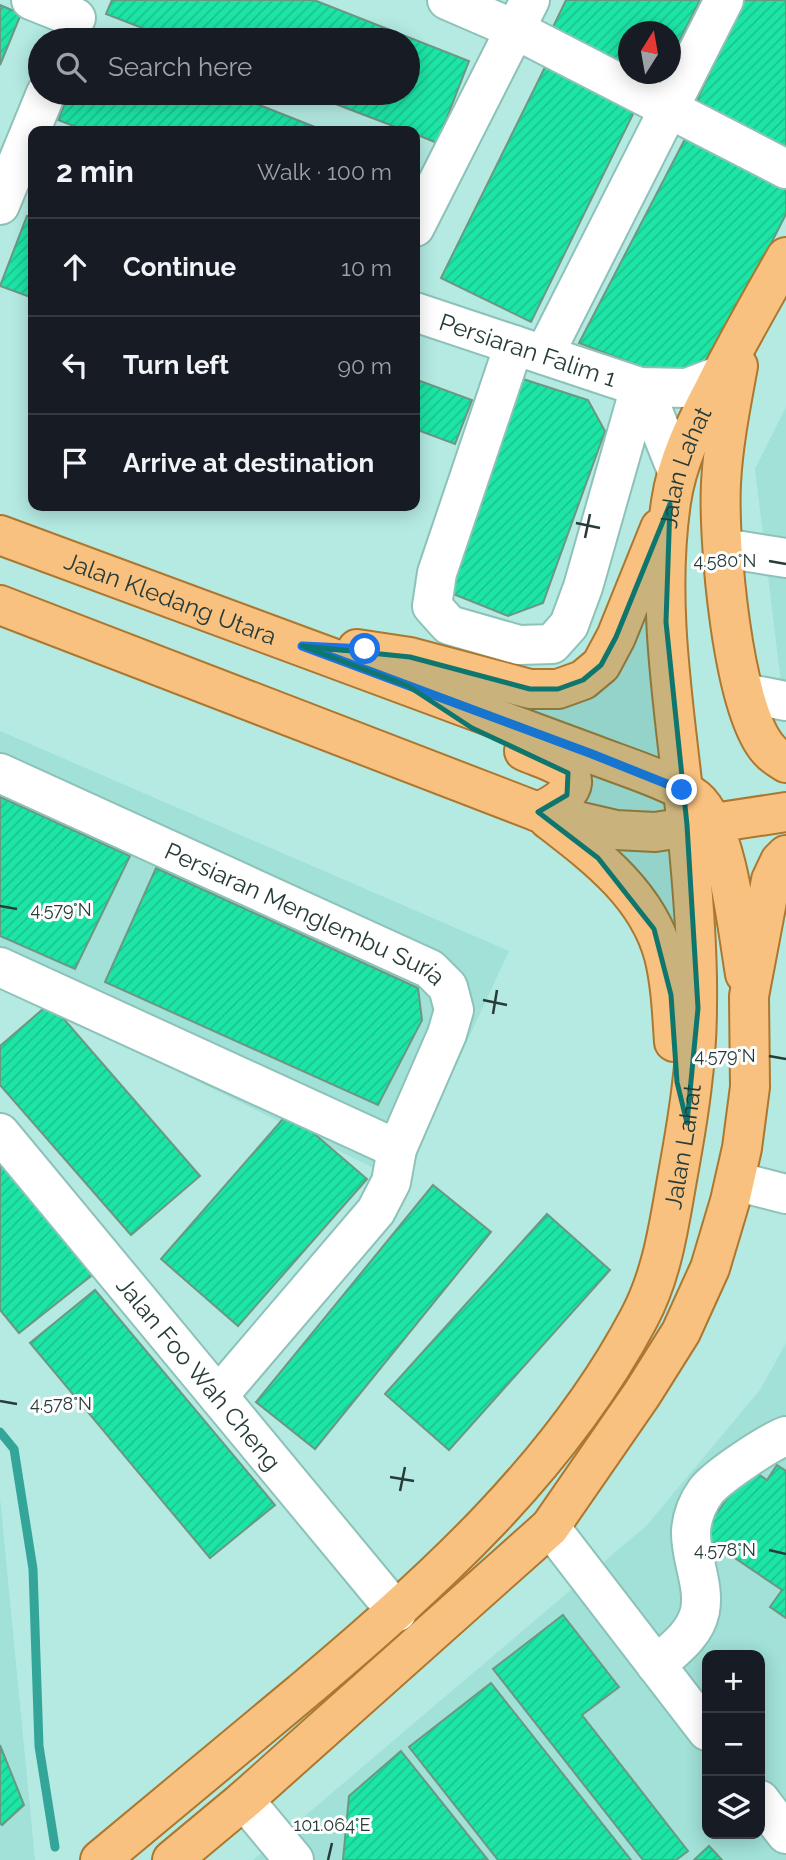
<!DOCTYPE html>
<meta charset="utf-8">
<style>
:root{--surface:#171b24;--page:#20242c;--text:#f1f3f6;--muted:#9ea1a6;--line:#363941}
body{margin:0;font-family:Raleway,sans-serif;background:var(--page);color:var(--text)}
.controls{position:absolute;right:21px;bottom:21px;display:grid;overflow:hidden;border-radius:14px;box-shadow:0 4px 18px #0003}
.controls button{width:63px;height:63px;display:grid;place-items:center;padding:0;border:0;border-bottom:2px solid var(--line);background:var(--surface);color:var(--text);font:35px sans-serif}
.compass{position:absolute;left:618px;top:21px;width:63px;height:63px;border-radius:50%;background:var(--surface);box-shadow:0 4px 18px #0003;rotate:11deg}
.stop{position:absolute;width:21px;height:21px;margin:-16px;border:5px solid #1a73e8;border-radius:50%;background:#fff}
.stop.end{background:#1a73e8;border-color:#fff;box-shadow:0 2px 7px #0008}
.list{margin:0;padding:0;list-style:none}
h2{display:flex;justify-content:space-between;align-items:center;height:91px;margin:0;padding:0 28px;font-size:30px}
h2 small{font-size:23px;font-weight:400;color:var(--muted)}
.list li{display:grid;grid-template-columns:46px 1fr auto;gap:21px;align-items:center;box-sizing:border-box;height:98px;padding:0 28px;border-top:2px solid var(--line)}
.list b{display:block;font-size:26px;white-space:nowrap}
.list em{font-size:23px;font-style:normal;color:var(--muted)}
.icon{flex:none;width:38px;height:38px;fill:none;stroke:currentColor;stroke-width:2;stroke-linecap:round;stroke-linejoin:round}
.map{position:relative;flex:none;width:786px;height:1860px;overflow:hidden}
.search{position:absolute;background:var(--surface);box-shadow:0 4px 18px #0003;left:28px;top:28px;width:392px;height:77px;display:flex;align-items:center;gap:18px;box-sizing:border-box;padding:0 24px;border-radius:38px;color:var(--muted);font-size:26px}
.panel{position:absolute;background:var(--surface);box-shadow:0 4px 18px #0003;left:28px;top:126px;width:392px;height:385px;border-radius:14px}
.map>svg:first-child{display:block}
</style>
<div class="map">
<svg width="786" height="1860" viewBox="0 0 786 1860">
<defs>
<pattern id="building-hatch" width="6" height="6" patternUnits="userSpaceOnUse" patternTransform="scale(1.75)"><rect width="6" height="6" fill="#1de5a6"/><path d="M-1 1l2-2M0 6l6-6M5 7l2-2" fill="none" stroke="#1ac590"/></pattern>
</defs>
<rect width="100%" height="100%" fill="#b4eae2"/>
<!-- built -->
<g fill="#a1e1d7" fill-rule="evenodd">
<path d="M786,407v317l-31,-255z"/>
<path d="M0,731l509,220 -107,231 -402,-198z"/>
<path d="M786,1343v517h-533l393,-334 114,-136zM707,1655h53v179h-53z"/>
<path d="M0,1498l35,362h-35z"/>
</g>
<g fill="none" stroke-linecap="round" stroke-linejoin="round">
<!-- stream -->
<path stroke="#34a699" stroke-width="9" d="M0,1432l14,17 19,120 6,177 16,101"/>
</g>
<!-- building -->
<g fill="url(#building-hatch)" stroke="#6b9783" stroke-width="2">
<path d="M112,0h202l155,61 -32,82 -22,-9v-3h-9l-99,-38h101v-53h-235l-67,-26z"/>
<path d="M566,0h134l-30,59v-27h-42v35l-76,-38z"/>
<path d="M744,0h42v151l-89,-51z"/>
<path d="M0,5l21,9 -21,51z"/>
<path d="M545,67l90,43 -104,212 -90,-44z"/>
<path d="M642,74h21l-4,8z"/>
<path d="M69,93h160l96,38h-238l-29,-11z"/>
<path d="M687,135l99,50v29l-79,156 -28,11 -100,-38z"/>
<path d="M27,216l6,3v79l-33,-12z"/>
<path d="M520,378l68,22 17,31 -62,172 -35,13 -65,-26z"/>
<path d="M420,381l52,19 -17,44 -40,-15v-35z"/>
<path d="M0,797l130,59 -55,113 -75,-33z"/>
<path d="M156,868l262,120 4,32 -44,85 -273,-123z"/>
<path d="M50,1003l150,173 -69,59 -131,-150v-39z"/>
<path d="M289,1112l78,67 -129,147 -77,-67z"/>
<path d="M0,1155l96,117 -77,61 -19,-23z"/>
<path d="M433,1185l58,47 -176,217 -59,-47z"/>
<path d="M547,1214l63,56 -161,180 -64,-56z"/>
<path d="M95,1290l180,215 -65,53 -180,-215z"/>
<path d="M777,1465l9,6v147l-16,-11 12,-17 -81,-55 48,-67 18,12z"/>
<path d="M563,1615l56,72 -37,28 106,136 -12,9h-33l-150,-191z"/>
<path d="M491,1683l140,177h-133l-89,-113z"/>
<path d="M0,1745l24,60 -22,20 -2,-2z"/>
<path d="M401,1751l87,109h-145l6,-64z"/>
<path d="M709,1846l13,14h-28z"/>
</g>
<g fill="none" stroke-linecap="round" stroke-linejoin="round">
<!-- minor casing -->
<g stroke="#8dc2b9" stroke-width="42">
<g id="minor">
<path d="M31,0l45,18"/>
<path d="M447,0l67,29 272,140"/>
<path d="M0,205l46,-112"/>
<path d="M415,227l115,-227"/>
<path id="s1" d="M415,312l225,75 47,1 34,-13"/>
<path d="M514,345l-77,228 -5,33 17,19 70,20 33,-1 17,-19 14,-38 57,-200"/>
<path d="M544,355l180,-355"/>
<path d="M640,387l13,24 24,60"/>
<path d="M723,548l63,10"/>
<path d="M744,693l42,8"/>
<path id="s2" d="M0,773l430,196 18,18 6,23 -7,24 -50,115 -6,33 -15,29 -158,185"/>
<path d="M0,967l397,182"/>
<path id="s3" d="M0,1133l397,479"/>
<path d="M735,1181l51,13"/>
<path d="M550,1527l157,204"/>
<path d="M656,1665c17,-15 39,-30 44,-54 5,-27 -10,-53 -9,-80 1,-14 7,-29 15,-40 12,-15 62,-48 80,-55"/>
<path d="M244,1800l50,60"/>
<path d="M760,1800l26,34"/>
</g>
</g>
<!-- major casing -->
<g stroke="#ac772f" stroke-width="42">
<g id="major">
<path d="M738,366c-7,38 -15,78 -17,117 -3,56 11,227 48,267 5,6 11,9 17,13"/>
<path id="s4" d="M0,535l592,219c28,11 83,28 104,45 31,26 42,134 49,175"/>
<path d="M0,605l538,207 78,18 39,2 131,-20"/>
<path d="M357,649l53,8 120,32h28l25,-9 18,-15 15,-28 44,-109"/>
<path d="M524,751c13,6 30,10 41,19 22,17 -13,36 -27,42"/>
<path d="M548,819c48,37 100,76 116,137 7,28 8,57 10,86"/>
<path id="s5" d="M100,1860c68,-56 135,-112 202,-168 128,-108 258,-224 337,-374 24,-45 30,-94 39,-144 10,-55 19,-111 19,-167 1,-59 -4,-119 -10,-178 -10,-108 -32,-218 -16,-327 6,-41 24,-77 43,-113 22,-45 47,-88 72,-132"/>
<path d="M172,1860l72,-60 306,-273 92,-133 39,-62 29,-64 20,-67 12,-53 8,-61 -1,-91 22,-116 9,-19 6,-6"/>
</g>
</g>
<!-- minor -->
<use href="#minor" stroke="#fff" stroke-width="38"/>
<!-- major -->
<use href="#major" stroke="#f8c17f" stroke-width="38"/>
</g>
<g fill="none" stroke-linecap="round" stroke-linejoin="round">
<!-- route -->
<path stroke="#1a73e8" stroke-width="9" d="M365,649l-63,-3 290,108 90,36"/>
</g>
<!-- marked area -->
<path fill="#0f766e" fill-opacity="0.2" stroke="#0f766e" stroke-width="5" stroke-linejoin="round" d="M670,504l-4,118 21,203 11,183 -11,115 -10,-41 -6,-87 -17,-66 -56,-71 -60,-46 29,-17 1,-22 -96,-45 -64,-42 -106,-40 108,11 120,32h28l25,-9 18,-15 15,-28z"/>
<!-- ticks -->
<path fill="none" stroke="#273c39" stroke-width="2.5" d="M576,523l24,5M585,538l5,-24M769,561l17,3M0,906l17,3M483,1000l24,5M493,1014l4,-24M769,1056l17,3M0,1401l17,3M390,1477l24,4M400,1491l5,-24M769,1550l17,4M328,1860l4,-17"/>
<g text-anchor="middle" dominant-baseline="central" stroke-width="6" stroke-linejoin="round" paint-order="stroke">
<!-- street labels -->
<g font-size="24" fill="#273c39" stroke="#fefefe">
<text stroke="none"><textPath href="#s1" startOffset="119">Persiaran Falim 1</textPath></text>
<text stroke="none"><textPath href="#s5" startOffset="1631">Jalan Lahat</textPath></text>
<text stroke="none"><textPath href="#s4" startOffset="182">Jalan Kledang Utara</textPath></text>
<text stroke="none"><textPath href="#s2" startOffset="336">Persiaran Menglembu Suria</textPath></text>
<text stroke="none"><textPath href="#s5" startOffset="947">Jalan Lahat</textPath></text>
<text stroke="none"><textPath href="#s3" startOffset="312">Jalan Foo Wah Cheng</textPath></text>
</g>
</g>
<g font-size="18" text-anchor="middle" fill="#273c39" stroke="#fefefe" stroke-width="6" stroke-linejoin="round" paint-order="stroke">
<text x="725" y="567">4.580°N</text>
<text x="61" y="916">4.579°N</text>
<text x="725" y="1062">4.579°N</text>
<text x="61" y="1410">4.578°N</text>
<text x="725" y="1556">4.578°N</text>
<text x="332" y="1831">101.064°E</text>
</g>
</svg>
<div class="controls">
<button>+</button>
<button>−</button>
<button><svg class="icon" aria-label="layers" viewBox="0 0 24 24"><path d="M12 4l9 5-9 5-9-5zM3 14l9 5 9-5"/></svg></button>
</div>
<svg class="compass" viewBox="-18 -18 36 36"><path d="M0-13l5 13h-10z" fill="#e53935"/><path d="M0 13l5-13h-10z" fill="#9ea1a6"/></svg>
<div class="stop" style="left:365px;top:649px"></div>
<div class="stop end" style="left:682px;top:790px"></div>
<div class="search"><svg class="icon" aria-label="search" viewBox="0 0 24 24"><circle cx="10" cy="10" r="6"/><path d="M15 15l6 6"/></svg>Search here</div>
<section class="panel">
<h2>2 min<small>Walk · 100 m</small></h2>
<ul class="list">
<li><svg class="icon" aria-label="ahead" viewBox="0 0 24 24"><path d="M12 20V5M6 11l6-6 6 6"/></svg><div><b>Continue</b></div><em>10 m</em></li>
<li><svg class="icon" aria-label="left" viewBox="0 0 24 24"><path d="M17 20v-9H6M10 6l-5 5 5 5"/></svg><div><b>Turn left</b></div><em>90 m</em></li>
<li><svg class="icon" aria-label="arrive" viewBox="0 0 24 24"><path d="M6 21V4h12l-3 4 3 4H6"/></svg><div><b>Arrive at destination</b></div></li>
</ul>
</section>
</div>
